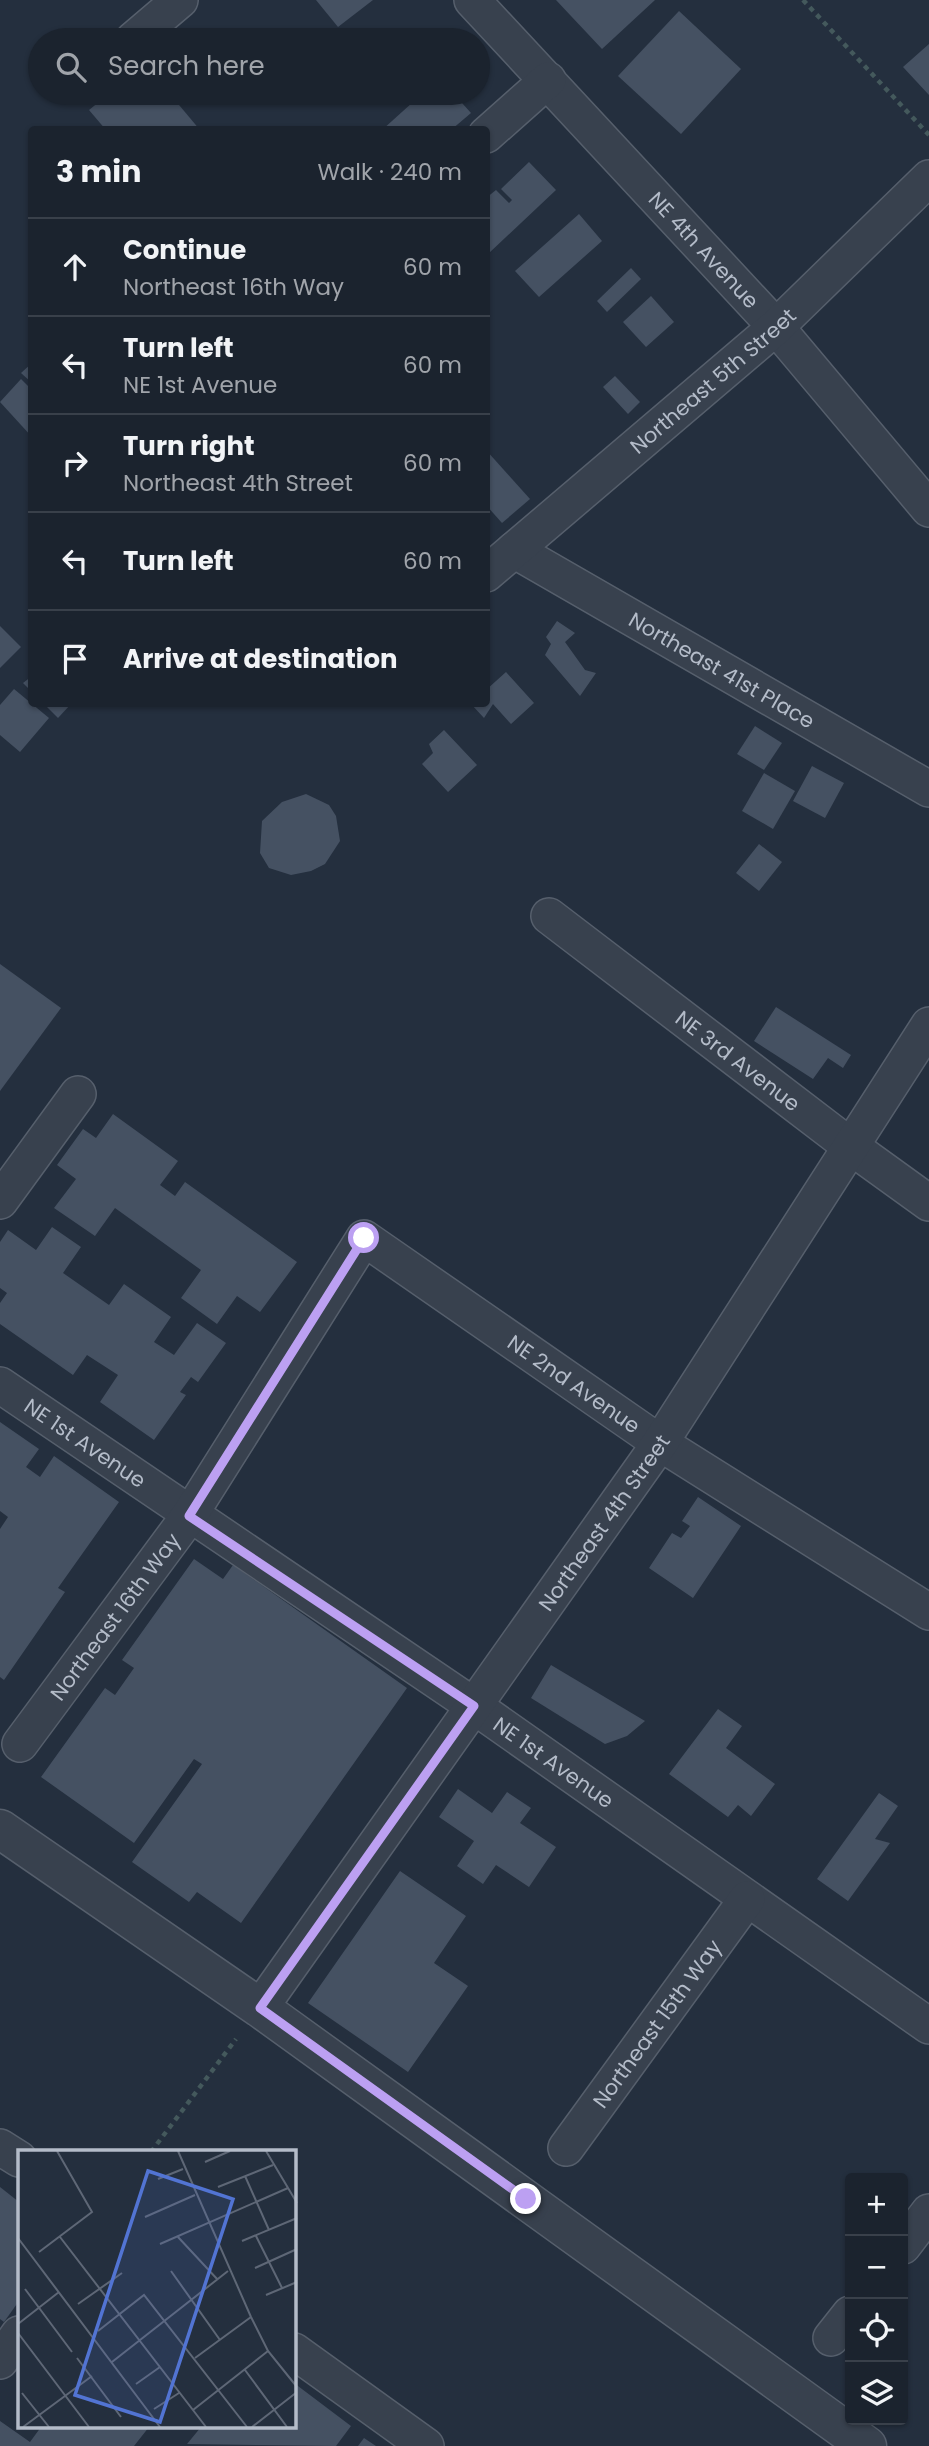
<!DOCTYPE html>
<meta charset="utf-8">
<style>
:root{--surface:#1b232e;--page:#282f3a;--text:#f1f3f6;--muted:#a0a4aa;--line:#39404a}
body{margin:0;font-family:Poppins,sans-serif;background:var(--page);color:var(--text)}
.controls{position:absolute;right:21px;bottom:21px;display:grid;overflow:hidden;border-radius:7px;box-shadow:0 2px 5px #0004}
.controls button{width:63px;height:63px;display:grid;place-items:center;padding:0;border:0;border-bottom:2px solid var(--line);background:var(--surface);color:var(--text);font:35px sans-serif}
.stop{position:absolute;width:21px;height:21px;margin:-16px;border:5px solid #bca0f2;border-radius:50%;background:#fff}
.stop.end{background:#bca0f2;border-color:#fff;box-shadow:0 2px 7px #0008}
.list{margin:0;padding:0;list-style:none}
h2{display:flex;justify-content:space-between;align-items:center;height:91px;margin:0;padding:0 28px;font-size:30px}
h2 small{font-size:23px;font-weight:400;color:var(--muted)}
.list li{display:grid;grid-template-columns:46px 1fr auto;gap:21px;align-items:center;box-sizing:border-box;height:98px;padding:0 28px;border-top:2px solid var(--line)}
.list b{display:block;font-size:26px;white-space:nowrap}
.list p{margin:0;font-size:23px;white-space:nowrap;color:var(--muted)}
.list em{font-size:23px;font-style:normal;color:var(--muted)}
.icon{flex:none;width:38px;height:38px;fill:none;stroke:currentColor;stroke-width:2;stroke-linecap:round;stroke-linejoin:round}
.map{position:relative;flex:none;width:929px;height:2446px;overflow:hidden}
.search{position:absolute;background:var(--surface);box-shadow:0 2px 5px #0004;left:28px;top:28px;width:462px;height:77px;display:flex;align-items:center;gap:18px;box-sizing:border-box;padding:0 24px;border-radius:38px;color:var(--muted);font-size:26px}
.panel{position:absolute;background:var(--surface);box-shadow:0 2px 5px #0004;left:28px;top:126px;width:462px;height:581px;border-radius:7px}
.map>svg:first-child{display:block}
</style>
<div class="map">
<svg width="929" height="2446" viewBox="0 0 929 2446">
<rect width="100%" height="100%" fill="#242f3e"/>
<!-- building -->
<g fill="#455162">
<path d="M316,0h57l-35,27z"/>
<path d="M556,0h99l-53,49z"/>
<path d="M679,11l62,58 -60,65 -63,-58z"/>
<path d="M929,44v51l-26,-28z"/>
<path d="M110,93h59l31,37h-94l-17,-20z"/>
<path d="M423,93h30l18,20 -20,17h-69z"/>
<path d="M529,162l27,28 -68,64 -2,-56 10,-8 13,13 3,-3 -11,-11z"/>
<path d="M579,214l23,27 -63,56 -24,-26z"/>
<path d="M631,268l10,11 -34,33 -10,-11z"/>
<path d="M651,296l23,26 -28,25 -23,-25z"/>
<path d="M32,363v20l-11,-10z"/>
<path d="M615,376l25,26 -12,12 -25,-27z"/>
<path d="M21,379l11,11v47l-32,-35z"/>
<path d="M486,450l44,49 -28,24 -16,-18z"/>
<path d="M557,621l18,12 -10,9 20,28 11,3 -16,23 -35,-41 6,-11 -5,-7z"/>
<path d="M0,626l21,21 -21,21z"/>
<path d="M506,672l28,31 -23,21 -18,-20 -9,14 -13,-14h15v-14z"/>
<path d="M32,676v16l-9,-9z"/>
<path d="M14,689l35,29 -29,34 -20,-17v-30z"/>
<path d="M44,704h27l-13,14z"/>
<path d="M755,726l27,17 -18,27 -27,-16z"/>
<path d="M444,730l33,35 -29,27 -26,-28 11,-11 -4,-9z"/>
<path d="M812,766l32,17 -19,35 -32,-17z"/>
<path d="M764,773l31,18 -22,38 -31,-18z"/>
<path d="M306,794l23,11 7,11 4,25 -15,23 -14,7 -20,4 -22,-7 -9,-15 2,-32 20,-19z"/>
<path d="M759,844l23,18 -23,29 -23,-18z"/>
<path d="M0,964l61,44 -61,83z"/>
<path d="M776,1007l75,48 -8,13 -15,-10 -15,21 -59,-38z"/>
<path d="M113,1114l65,47 -18,24 15,11 10,-14 112,80 -37,50 -23,-16 -20,28 -36,-26 20,-28 -86,-62 -20,28 -41,-28 22,-29 -19,-14 26,-36 13,9z"/>
<path d="M52,1227l29,20 -18,26 46,32 15,-21 47,33 -17,25 20,13 23,-32 29,20 -28,39 -7,-5 -11,15 6,3 -32,45 -54,-38 18,-27 -31,-20 -14,20 -73,-51v-21l7,-10 -7,-5v-46l8,-12 28,20z"/>
<path d="M0,1422l39,27 -13,18 14,10 14,-21 65,46 -61,86 7,4 -61,88 -4,-3v-148l8,-12 -8,-6z"/>
<path d="M698,1497l43,29 -48,72 -44,-30 23,-35 9,5 9,-12 -8,-5z"/>
<path d="M194,1559l29,20 10,-14 174,123 -166,235 -44,-31 -8,10 -57,-40 70,-98 -8,-5 -60,84 -93,-66 64,-89 10,7 19,-27 -12,-8z"/>
<path d="M551,1665l94,56 -18,15 -22,8 -74,-46z"/>
<path d="M718,1709l24,17 -16,22 49,36 -24,32 -13,-11 -10,12 -59,-43z"/>
<path d="M458,1789l34,24 15,-21 24,16 -11,15 36,24 -27,40 -33,-22 -13,19 -26,-18 17,-25 -35,-24z"/>
<path d="M879,1793l19,13 -23,33 15,4 -42,58 -31,-22z"/>
<path d="M400,1871l66,45 -32,47 34,23 -60,86 -100,-69z"/>
<path d="M0,2187l19,15v99l-15,21 -4,-3z"/>
<path d="M294,2383l57,43 -15,20 -149,-2 14,-17h93z"/>
<path d="M0,2421l30,21 11,-15h108l-15,19h-134z"/>
<path d="M364,2438l12,8h-18z"/>
</g>
<g fill="none" stroke-linecap="round" stroke-linejoin="round">
<!-- minor casing -->
<g stroke="#565f6c" stroke-width="38">
<g id="minor">
<path id="s1" d="M472,0l304,327 153,182"/>
<path d="M133,40l47,-40"/>
<path d="M486,135l62,-55"/>
<path id="s2" d="M514,550l415,239"/>
<path id="s3" d="M486,574l290,-247 153,-149"/>
<path id="s4" d="M549,916l301,230 79,57"/>
<path d="M0,1201l78,-107"/>
<path id="s5" d="M0,1385l474,321 455,320"/>
<path id="s6" d="M20,1744l169,-228 175,-278 296,205 269,169"/>
<path id="s7" d="M260,2008l400,-565 269,-418"/>
<path d="M0,2147l19,12"/>
<path id="s8" d="M566,2148l181,-249"/>
<path d="M903,2246l26,-34"/>
<path d="M831,2338l19,-24"/>
<path d="M294,2351l132,95"/>
<path d="M0,2361l19,-27"/>
</g>
</g>
<!-- tertiary casing -->
<g stroke="#565f6c" stroke-width="41">
<path id="tertiary" d="M0,1829l260,179 607,438"/>
</g>
<!-- path -->
<g stroke="#44595c" stroke-width="4.5" stroke-dasharray="5 5" stroke-linecap="butt">
<path d="M803,0l126,135"/>
<path d="M151,2152l85,-113"/>
</g>
<!-- minor -->
<use href="#minor" stroke="#38414e" stroke-width="35"/>
<!-- tertiary -->
<use href="#tertiary" stroke="#38414e" stroke-width="38"/>
</g>
<g fill="none" stroke-linecap="round" stroke-linejoin="round">
<!-- route -->
<path stroke="#bca0f2" stroke-width="9" d="M364,1238l-175,278 285,190 -214,302 266,191"/>
</g>
<g text-anchor="middle" dominant-baseline="central" stroke-width="6" stroke-linejoin="round" paint-order="stroke">
<!-- street labels -->
<g font-size="21" fill="#b4bcc9" stroke="#1d2633">
<text stroke="none"><textPath href="#s1" startOffset="341">NE 4th Avenue</textPath></text>
<text stroke="none"><textPath href="#s3" startOffset="298">Northeast 5th Street</textPath></text>
<text stroke="none"><textPath href="#s2" startOffset="240">Northeast 41st Place</textPath></text>
<text stroke="none"><textPath href="#s4" startOffset="238">NE 3rd Avenue</textPath></text>
<text stroke="none"><textPath href="#s6" startOffset="868">NE 2nd Avenue</textPath></text>
<text stroke="none"><textPath href="#s5" startOffset="103">NE 1st Avenue</textPath></text>
<text stroke="none"><textPath href="#s7" startOffset="595">Northeast 4th Street</textPath></text>
<text stroke="none"><textPath href="#s6" startOffset="159">Northeast 16th Way</textPath></text>
<text stroke="none"><textPath href="#s5" startOffset="670">NE 1st Avenue</textPath></text>
<text stroke="none"><textPath href="#s8" startOffset="154">Northeast 15th Way</textPath></text>
</g>
</g>
<!-- overview -->
<g transform="translate(18 2150)">
<rect width="278" height="278" fill="#242f3e"/>
<path fill="none" stroke="#5e6776" stroke-width="2" d="M160,1l73,166 17,34 29,36M248,1l31,52M187,12l25,-11M227,26l24,54M140,29l25,-10M200,37l55,-22M127,67l50,-22M238,86l26,52M42,87l146,190M160,87l40,43M0,88l142,189M224,91l55,-23M142,94l128,-56M21,102l53,-40 -35,-61M237,118l42,-19M153,121l49,69M7,139l47,63M248,145l31,-13M60,154l44,-31M0,174l41,-32M80,181l46,-36 103,132M0,183l71,94M59,208l44,59M177,208l56,-41M94,212l116,-91M227,220l42,57M118,234l24,-17M4,243l27,34M136,259l25,-16M175,260l75,-59M5,277l69,-51M234,277l45,-35"/>
<path fill="#5274d3" fill-opacity="0.15" stroke="#5274d3" stroke-width="3.5" d="M130,21l85,28 -73,223 -85,-27z"/>
<rect width="278" height="278" fill="none" stroke="#b4bcc9" stroke-width="3.5"/>
</g>
</svg>
<div class="controls">
<button>+</button>
<button>−</button>
<button><svg class="icon" aria-label="locate" viewBox="0 0 24 24"><circle cx="12" cy="12" r="6"/><path d="M12 2v4M12 18v4M2 12h4M18 12h4"/></svg></button>
<button><svg class="icon" aria-label="layers" viewBox="0 0 24 24"><path d="M12 4l9 5-9 5-9-5zM3 14l9 5 9-5"/></svg></button>
</div>
<div class="stop" style="left:364px;top:1238px"></div>
<div class="stop end" style="left:526px;top:2199px"></div>
<div class="search"><svg class="icon" aria-label="search" viewBox="0 0 24 24"><circle cx="10" cy="10" r="6"/><path d="M15 15l6 6"/></svg>Search here</div>
<section class="panel">
<h2>3 min<small>Walk · 240 m</small></h2>
<ul class="list">
<li><svg class="icon" aria-label="ahead" viewBox="0 0 24 24"><path d="M12 20V5M6 11l6-6 6 6"/></svg><div><b>Continue</b><p>Northeast 16th Way</p></div><em>60 m</em></li>
<li><svg class="icon" aria-label="left" viewBox="0 0 24 24"><path d="M17 20v-9H6M10 6l-5 5 5 5"/></svg><div><b>Turn left</b><p>NE 1st Avenue</p></div><em>60 m</em></li>
<li><svg class="icon" aria-label="right" viewBox="0 0 24 24"><path d="M7 20v-9h11M14 6l5 5-5 5"/></svg><div><b>Turn right</b><p>Northeast 4th Street</p></div><em>60 m</em></li>
<li><svg class="icon" aria-label="left" viewBox="0 0 24 24"><path d="M17 20v-9H6M10 6l-5 5 5 5"/></svg><div><b>Turn left</b></div><em>60 m</em></li>
<li><svg class="icon" aria-label="arrive" viewBox="0 0 24 24"><path d="M6 21V4h12l-3 4 3 4H6"/></svg><div><b>Arrive at destination</b></div></li>
</ul>
</section>
</div>
